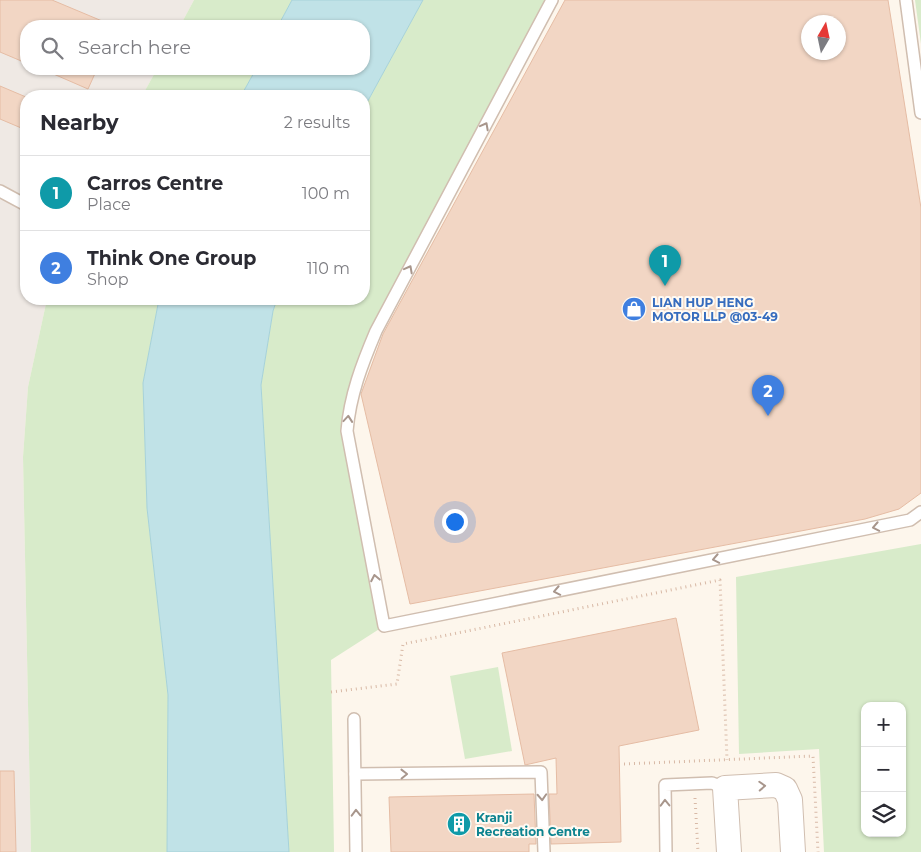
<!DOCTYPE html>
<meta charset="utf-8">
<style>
:root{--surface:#fff;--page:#f7f7f7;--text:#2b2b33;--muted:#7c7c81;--line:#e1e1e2;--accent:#0f766e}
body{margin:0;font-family:Montserrat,sans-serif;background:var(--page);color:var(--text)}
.controls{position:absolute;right:15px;bottom:15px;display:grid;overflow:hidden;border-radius:10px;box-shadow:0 1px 4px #0004}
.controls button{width:45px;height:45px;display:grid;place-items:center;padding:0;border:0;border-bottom:1px solid var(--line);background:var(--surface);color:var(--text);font:25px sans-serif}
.compass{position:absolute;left:801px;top:15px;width:45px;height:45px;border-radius:50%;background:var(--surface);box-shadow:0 1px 4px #0004;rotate:9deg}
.you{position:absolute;left:454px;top:521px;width:18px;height:18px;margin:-12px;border:4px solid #fff;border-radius:50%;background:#1a73e8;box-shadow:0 0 0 8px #1a73e833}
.badge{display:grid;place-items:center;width:32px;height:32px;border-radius:50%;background:var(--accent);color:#fff;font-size:16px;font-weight:700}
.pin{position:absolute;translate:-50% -41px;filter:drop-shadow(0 1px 2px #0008)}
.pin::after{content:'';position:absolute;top:26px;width:18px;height:15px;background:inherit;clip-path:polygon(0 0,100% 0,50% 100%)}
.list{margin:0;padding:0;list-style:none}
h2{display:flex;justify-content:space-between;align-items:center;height:65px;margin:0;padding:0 20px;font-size:21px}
h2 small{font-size:16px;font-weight:400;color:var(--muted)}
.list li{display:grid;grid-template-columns:32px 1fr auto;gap:15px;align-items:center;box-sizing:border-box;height:75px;padding:0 20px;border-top:1px solid var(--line)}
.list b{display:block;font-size:19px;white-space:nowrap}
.list p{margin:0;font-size:16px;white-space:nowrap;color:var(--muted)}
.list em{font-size:16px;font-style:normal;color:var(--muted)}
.icon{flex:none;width:28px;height:28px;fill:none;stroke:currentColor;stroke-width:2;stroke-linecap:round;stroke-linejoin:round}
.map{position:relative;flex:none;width:921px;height:852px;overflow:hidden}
.search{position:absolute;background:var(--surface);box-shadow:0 1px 4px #0004;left:20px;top:20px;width:350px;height:55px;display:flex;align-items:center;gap:12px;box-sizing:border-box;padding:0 18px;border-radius:20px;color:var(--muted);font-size:19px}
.panel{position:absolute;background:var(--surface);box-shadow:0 1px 4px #0004;left:20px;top:90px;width:350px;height:215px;border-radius:20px}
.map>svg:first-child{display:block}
</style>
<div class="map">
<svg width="921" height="852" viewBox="0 0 921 852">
<rect width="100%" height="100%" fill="#fdf6ec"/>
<!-- industrial -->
<path fill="#efe9e4" d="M0,0h194l-14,26h-154v43h131l-15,27h-116v203h21l-19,88 -5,70 8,395h-31z"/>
<!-- green -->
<g fill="#d8ebca" fill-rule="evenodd">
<path d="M194,0h98l-14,26h-98z"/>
<path d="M423,0h129l-176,331 -29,100 37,195 -53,34 3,192h-45l-28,-467 12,-74 4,-12h87v-191z"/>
<path d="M915,0h6v44z"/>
<path d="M157,69h99l-15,27h-99z"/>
<path d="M47,299h112l-16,84 4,125 21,187 -1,157h-136l-8,-395 5,-70z"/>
<path d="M921,544v308h-97l-5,-103 -80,5 -3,-177zM865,706h37v127h-37z"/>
<path d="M498,667l14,84 -47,8 -15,-83z"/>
</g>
<!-- water -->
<g fill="#c0e2e7" stroke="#a6d2d9">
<path d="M292,0h131l-59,108v-12h-123l15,-27h108v-43h-86z"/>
<path d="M159,299h118l-4,12 -12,74 28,467h-122l1,-157 -21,-187 -4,-125z"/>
</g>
<!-- building -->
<g fill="#f2d6c4" stroke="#e5bca4" fill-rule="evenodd">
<path d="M0,0h52l62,26h-88v37l-26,-11z"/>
<path d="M565,0h323l33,208v285l-22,16 -34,10 -455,85 -49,-210 22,-60zM808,22h30v30h-30z"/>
<path d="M42,69h55l-9,20z"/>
<path d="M0,86l26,11v33l-26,-11z"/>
<path d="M676,618l23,112 -80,16 2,96 -70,2 -2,-50h8l-1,-36 -31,7 -23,-112z"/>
<path d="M0,771h14l2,81h-16z"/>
<path d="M534,794l2,50h-7v8h-138l-2,-55z"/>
</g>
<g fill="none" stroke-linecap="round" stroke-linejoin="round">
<!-- lane casing -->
<g stroke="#d0beb0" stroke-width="14">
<g id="lane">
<path d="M552,0l-176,331c-14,33 -26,64 -29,100l37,195 526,-106 11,-8"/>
<path d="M906,0l15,113"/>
<path d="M0,191l26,14"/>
<path d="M354,719l2,133"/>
<path d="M355,774l186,-2 3,80"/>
<path d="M666,852l-1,-67 47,-2 13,5"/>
</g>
</g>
<!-- street casing -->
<g stroke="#d0beb0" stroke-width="26">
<path id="street" d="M729,852l-4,-64 51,-3 9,4 5,11 3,52"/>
</g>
<!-- path -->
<g stroke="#d8b9a6" stroke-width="3" stroke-dasharray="1 4" stroke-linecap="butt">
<path d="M331,692l66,-8 6,-40 317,-64 7,180"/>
<path d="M624,764l189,-8 5,96"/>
<path d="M695,798l3,54"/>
</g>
<!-- lane -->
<use href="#lane" stroke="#fff" stroke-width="11"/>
<!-- street -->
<use href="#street" stroke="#fff" stroke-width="24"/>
</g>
<!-- one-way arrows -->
<defs><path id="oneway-chevron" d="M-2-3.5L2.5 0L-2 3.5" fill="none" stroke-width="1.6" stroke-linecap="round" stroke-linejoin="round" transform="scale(1.25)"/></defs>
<g stroke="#a8968c">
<use href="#oneway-chevron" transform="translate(485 126) rotate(-62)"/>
<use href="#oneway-chevron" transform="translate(409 269) rotate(-62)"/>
<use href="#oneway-chevron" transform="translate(348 419) rotate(-85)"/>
<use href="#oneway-chevron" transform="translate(876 527) rotate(169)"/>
<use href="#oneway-chevron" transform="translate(716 559) rotate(169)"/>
<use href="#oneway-chevron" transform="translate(375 578) rotate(-101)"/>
<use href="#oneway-chevron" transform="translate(557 591) rotate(169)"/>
<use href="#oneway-chevron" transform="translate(404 774) rotate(-1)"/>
<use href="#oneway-chevron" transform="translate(762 786) rotate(-3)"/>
<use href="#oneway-chevron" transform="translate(542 797) rotate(87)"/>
<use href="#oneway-chevron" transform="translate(665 803) rotate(-91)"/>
<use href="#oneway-chevron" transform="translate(356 813) rotate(-91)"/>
</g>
<!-- icons -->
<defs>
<g id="shop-disc" transform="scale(1.25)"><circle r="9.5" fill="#3f7fe0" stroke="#fffaf3"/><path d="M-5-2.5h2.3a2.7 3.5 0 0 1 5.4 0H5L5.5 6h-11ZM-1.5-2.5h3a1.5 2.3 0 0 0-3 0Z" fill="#fff"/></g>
<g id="building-disc" transform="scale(1.25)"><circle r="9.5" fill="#0f9aa8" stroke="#fffaf3"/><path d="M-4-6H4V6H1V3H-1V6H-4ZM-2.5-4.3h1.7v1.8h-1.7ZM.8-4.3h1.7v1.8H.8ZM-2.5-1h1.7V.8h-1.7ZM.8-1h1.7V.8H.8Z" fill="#fff"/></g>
</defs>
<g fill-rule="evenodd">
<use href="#shop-disc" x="634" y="309"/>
<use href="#building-disc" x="459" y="824"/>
</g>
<g text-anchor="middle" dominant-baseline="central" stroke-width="4" stroke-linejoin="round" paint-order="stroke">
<!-- shop labels -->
<g font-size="12" font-weight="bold" fill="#366cbe" stroke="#fffaf3" text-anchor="start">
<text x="652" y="302">LIAN HUP HENG<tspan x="652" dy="14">MOTOR LLP @03-49</tspan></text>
</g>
<!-- culture labels -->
<g font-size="12" font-weight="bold" fill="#0d838f" stroke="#fffaf3" text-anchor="start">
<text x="476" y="817">Kranji<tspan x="476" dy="14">Recreation Centre</tspan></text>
</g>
</g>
</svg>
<div class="controls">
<button>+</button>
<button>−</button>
<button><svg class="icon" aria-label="layers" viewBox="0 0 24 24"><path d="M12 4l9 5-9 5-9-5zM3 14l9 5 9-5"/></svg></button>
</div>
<svg class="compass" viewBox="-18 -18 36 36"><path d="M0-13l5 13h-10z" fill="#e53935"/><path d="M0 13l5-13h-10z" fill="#7c7c81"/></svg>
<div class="you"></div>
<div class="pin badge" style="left:665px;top:286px;background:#0f9aa8">1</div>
<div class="pin badge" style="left:768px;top:416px;background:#3f7fe0">2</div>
<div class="search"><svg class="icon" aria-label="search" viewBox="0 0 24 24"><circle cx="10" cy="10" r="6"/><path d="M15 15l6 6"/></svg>Search here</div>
<section class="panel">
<h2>Nearby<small>2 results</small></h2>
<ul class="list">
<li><span class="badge" style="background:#0f9aa8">1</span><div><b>Carros Centre</b><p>Place</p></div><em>100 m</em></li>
<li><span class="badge" style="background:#3f7fe0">2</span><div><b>Think One Group</b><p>Shop</p></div><em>110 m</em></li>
</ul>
</section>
</div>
